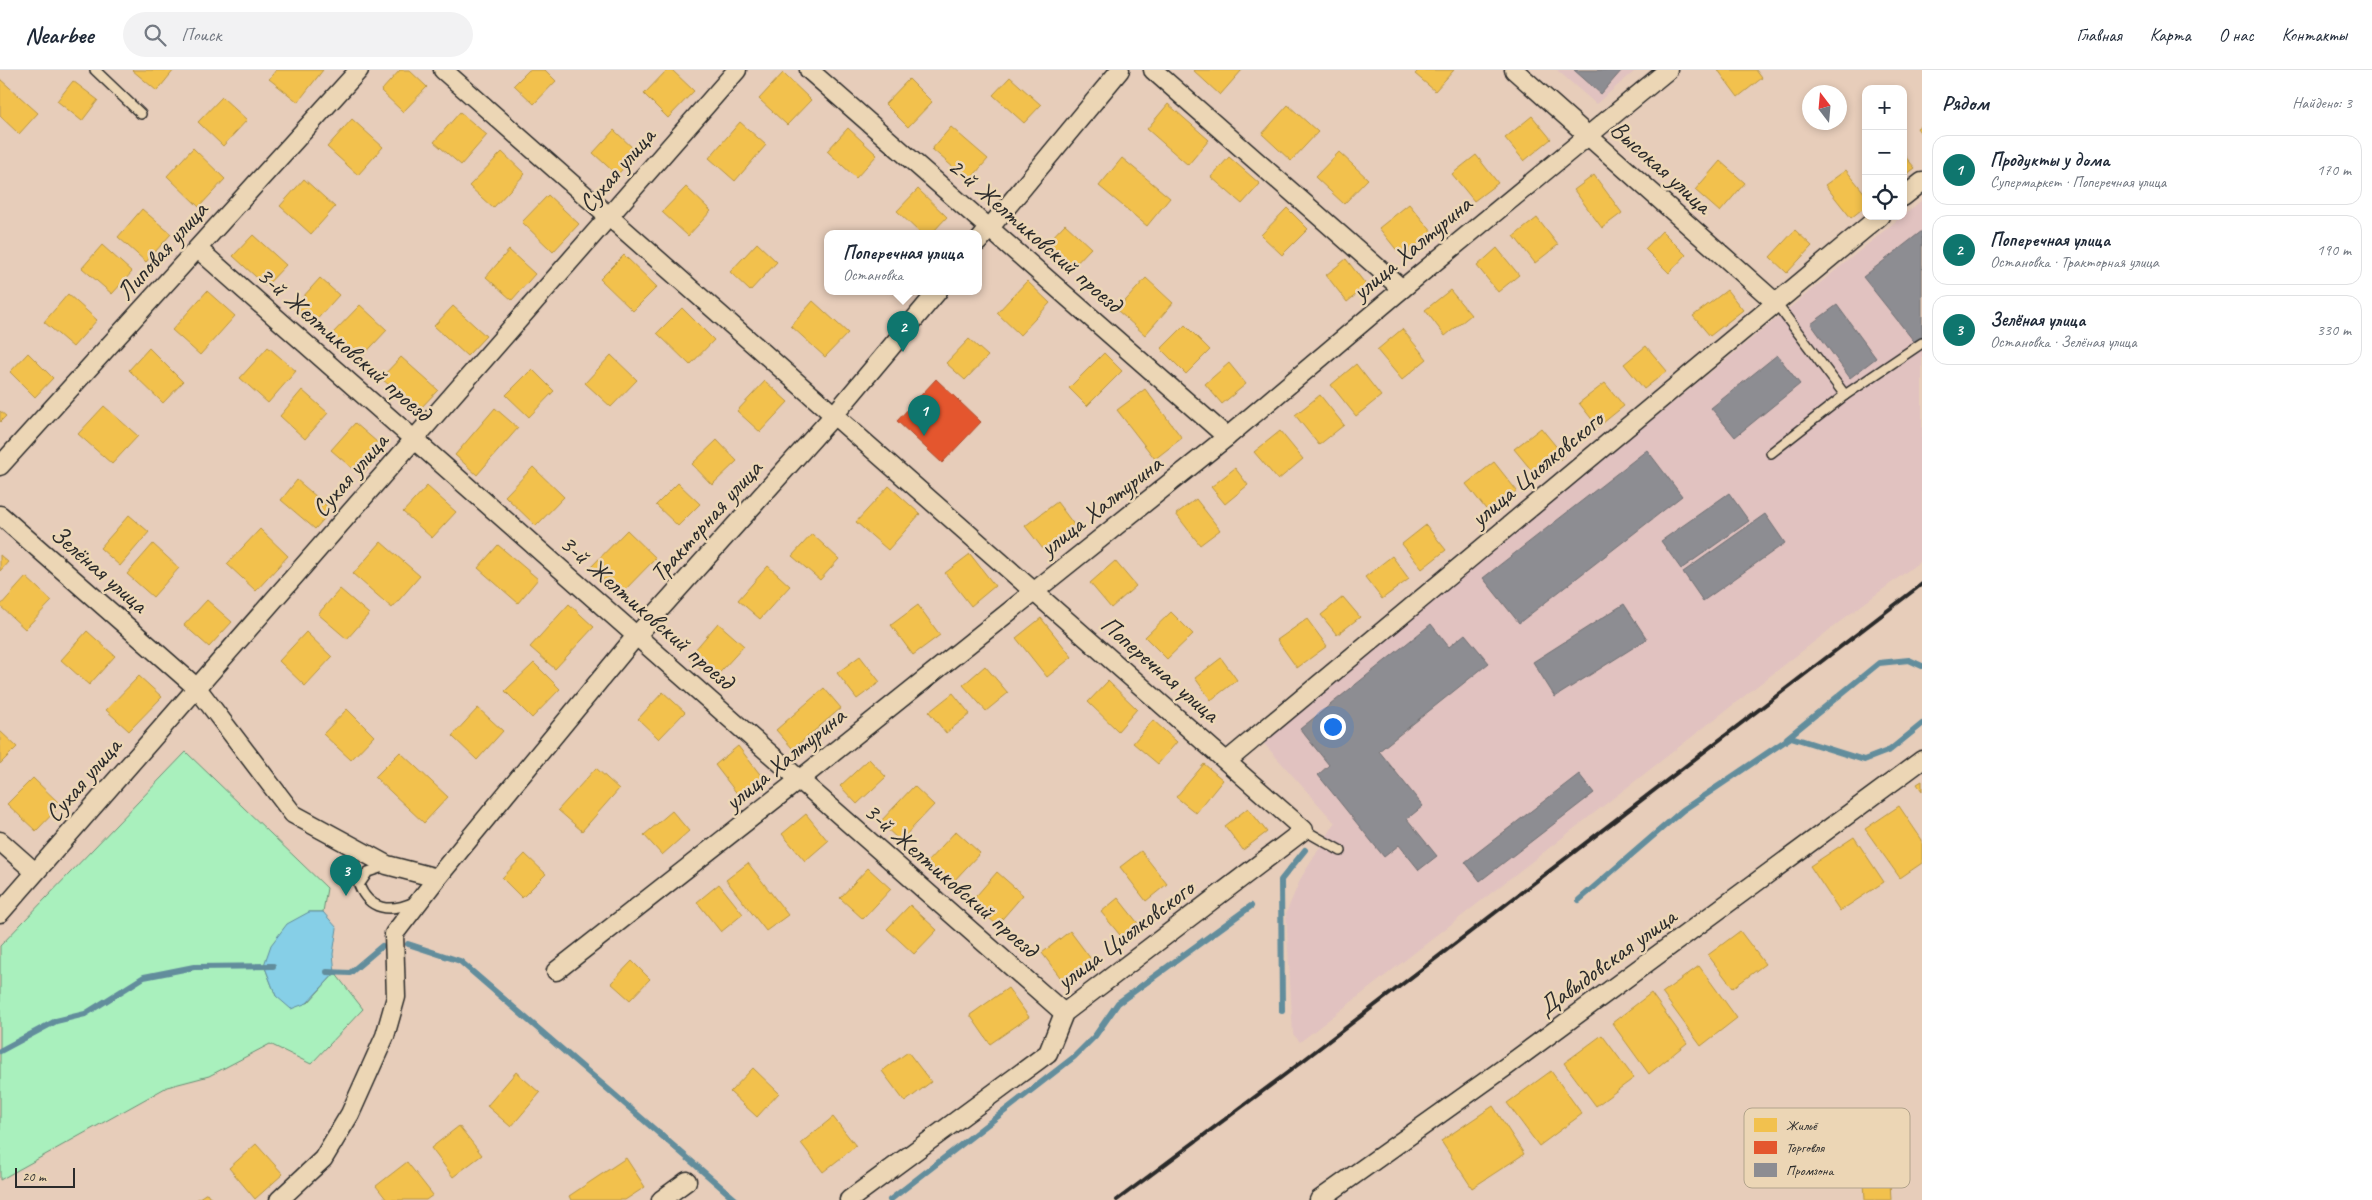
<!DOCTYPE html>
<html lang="ru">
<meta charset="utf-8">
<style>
:root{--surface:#fff;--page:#f2f2f3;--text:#1f2937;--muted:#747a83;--line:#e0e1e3;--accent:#0f766e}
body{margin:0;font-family:Caveat,sans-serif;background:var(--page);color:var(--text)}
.controls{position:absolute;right:15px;top:15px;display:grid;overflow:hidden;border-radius:10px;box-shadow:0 2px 8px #0003}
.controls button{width:45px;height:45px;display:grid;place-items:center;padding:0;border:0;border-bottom:1px solid var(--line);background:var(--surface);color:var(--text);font:25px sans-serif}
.compass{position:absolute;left:1802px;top:15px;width:45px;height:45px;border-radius:50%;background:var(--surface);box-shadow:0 2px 8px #0003;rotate:344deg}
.scale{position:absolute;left:15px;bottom:12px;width:60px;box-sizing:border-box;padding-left:5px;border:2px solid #2b2b2b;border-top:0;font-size:14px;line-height:18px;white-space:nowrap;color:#2b2b2b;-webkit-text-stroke:4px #ecd6b5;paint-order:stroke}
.you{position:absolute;left:1332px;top:656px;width:18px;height:18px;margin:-12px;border:4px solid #fff;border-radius:50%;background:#1a73e8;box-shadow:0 0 0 8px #1a73e833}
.badge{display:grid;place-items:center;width:32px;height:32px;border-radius:50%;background:var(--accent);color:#fff;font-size:16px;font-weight:700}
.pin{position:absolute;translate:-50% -41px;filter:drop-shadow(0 1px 2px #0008)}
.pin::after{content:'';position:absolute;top:26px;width:18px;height:15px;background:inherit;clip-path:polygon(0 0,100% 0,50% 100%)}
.popup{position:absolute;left:824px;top:160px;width:158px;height:65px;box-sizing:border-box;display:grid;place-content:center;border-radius:10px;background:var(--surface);filter:drop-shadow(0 1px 4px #0005);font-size:16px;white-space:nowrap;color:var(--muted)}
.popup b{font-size:19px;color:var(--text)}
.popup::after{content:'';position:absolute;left:50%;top:100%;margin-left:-10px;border:10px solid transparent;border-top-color:var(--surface)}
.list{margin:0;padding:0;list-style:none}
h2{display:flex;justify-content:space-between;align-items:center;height:65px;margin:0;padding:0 20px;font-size:21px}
h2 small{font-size:16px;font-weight:400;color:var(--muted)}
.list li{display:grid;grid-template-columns:32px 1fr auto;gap:15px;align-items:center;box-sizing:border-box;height:70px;margin:0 10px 10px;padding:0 10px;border:1px solid var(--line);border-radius:15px}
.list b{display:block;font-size:19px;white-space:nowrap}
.list p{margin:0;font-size:16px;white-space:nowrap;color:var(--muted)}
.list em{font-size:16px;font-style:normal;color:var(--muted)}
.icon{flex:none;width:28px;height:28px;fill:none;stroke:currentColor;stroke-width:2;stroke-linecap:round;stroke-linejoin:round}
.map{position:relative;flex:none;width:1922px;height:1130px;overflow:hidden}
header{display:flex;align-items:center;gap:30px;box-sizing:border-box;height:70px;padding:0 25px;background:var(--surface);border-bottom:1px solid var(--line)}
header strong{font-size:24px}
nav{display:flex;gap:28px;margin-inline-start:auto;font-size:18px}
.search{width:350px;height:45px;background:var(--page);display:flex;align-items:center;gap:12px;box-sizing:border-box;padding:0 18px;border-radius:28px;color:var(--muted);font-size:19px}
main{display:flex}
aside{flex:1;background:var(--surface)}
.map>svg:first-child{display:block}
</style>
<header>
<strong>Nearbee</strong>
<div class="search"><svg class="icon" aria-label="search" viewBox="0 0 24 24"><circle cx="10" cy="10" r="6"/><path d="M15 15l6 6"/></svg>Поиск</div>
<nav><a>Главная</a><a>Карта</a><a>О нас</a><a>Контакты</a></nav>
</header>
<main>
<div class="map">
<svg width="1922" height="1130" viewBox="0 0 1922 1130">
<rect width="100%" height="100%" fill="#e7cdba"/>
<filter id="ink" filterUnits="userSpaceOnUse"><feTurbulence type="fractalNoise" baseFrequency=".02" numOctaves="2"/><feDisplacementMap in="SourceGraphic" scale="10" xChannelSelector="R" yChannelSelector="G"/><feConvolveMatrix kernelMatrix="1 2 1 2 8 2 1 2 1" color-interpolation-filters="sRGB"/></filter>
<g filter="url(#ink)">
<!-- built -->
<g fill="#e1c2c0">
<path d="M1557,0h79l-40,34z"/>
<path d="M1922,130v360l-80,60 -542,422 -7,-8 -7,-121 15,-35 34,-55 -75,-84z"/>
</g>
<!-- green -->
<path fill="#a9f0bd" stroke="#6a8e74" d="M186,682l141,136 -4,24h-14l-45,53 12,31 32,7 27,-30 28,36 -52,55 -41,-20 -61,32 -42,11 -167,93v-234z"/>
<!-- water -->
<path fill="#86cfe7" stroke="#628d9c" d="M309,842h14l14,16 -4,26 2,19 -28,30 -16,6 -15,-13 -12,-31 7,-20 16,-21z"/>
<!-- homes -->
<g fill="#f2c14e" stroke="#b69444">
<path d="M132,0h42l-17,21z"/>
<path d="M276,0h47l-25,32 -29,-23z"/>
<path d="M400,0h9l18,17 -24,25 -22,-21z"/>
<path d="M529,0h16l11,11 -22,23 -20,-19z"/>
<path d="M667,0h5l22,21 -26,27 -24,-24z"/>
<path d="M1193,0h49l-22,25z"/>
<path d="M1419,0h35l-19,21 -20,-17z"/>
<path d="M1718,0h38l6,8 -24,19z"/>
<path d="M783,3l28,27 -24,25 -28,-26z"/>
<path d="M1010,7l31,28 -17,18 -31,-28z"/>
<path d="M0,9l38,34 -19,21 -19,-18z"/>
<path d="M909,9l23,23 -24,25 -23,-23z"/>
<path d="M73,11l25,19 -16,21 -25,-20z"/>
<path d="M222,27l25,23 -24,26 -25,-24z"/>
<path d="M1168,34l41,36 -21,25 -41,-36z"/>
<path d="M1288,35l30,27 -27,29 -29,-27z"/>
<path d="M460,42l27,23 -26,30 -27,-23z"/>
<path d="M1532,46l19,23 -27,22 -19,-23z"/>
<path d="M352,49l31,28 -25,28 -31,-28z"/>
<path d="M740,52l26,23 -31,36 -26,-23z"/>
<path d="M1922,55v10l-5,-7z"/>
<path d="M951,57l37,32 -19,22 -37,-32z"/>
<path d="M848,58l29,27 -21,23 -29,-27z"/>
<path d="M614,60l24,23 -21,22 -24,-22z"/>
<path d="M193,78l32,31 -26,28 -32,-31z"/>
<path d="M502,82l23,22 -32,34 -24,-22z"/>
<path d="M1339,82l29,27 -24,25 -29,-27z"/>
<path d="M1903,84l12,14 -12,9z"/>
<path d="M1476,85l22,28 -24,18 -22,-27z"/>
<path d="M1229,87l31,27 -18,20 -31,-27z"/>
<path d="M1122,88l48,40 -23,28 -48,-40z"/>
<path d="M1720,91l25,22 -25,29 -25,-22z"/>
<path d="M1846,100l20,25v11l-15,12 -26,-33z"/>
<path d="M1594,105l28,38 -20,15 -28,-38z"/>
<path d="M304,109l31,28 -24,27 -31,-28z"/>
<path d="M686,117l25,24 -23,25 -26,-24z"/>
<path d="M918,119l29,28 -15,16h-12l-23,-22z"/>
<path d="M548,125l31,29 -26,28 -31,-30z"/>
<path d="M1409,134l24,29 -30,25 -24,-30z"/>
<path d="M1287,138l21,21 -26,26 -21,-20z"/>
<path d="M142,139l29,25 -25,28 -28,-25z"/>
<path d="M1537,148l21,27 -23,18 -21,-27z"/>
<path d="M1065,154l26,24 -20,21 -26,-24z"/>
<path d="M1795,160l17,16 -25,27 -17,-16z"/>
<path d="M1662,161l24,24 -17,18 -24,-24z"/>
<path d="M253,165l33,30 -20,21 -33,-30z"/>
<path d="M757,173l20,19 -27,29 -20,-19z"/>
<path d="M102,175l30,27 -20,22 -30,-26z"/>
<path d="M1497,178l22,27 -21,17 -21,-26z"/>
<path d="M509,180l26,24 -23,26 -26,-23z"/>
<path d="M624,185l33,32 -24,24 -33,-32z"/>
<path d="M1346,189l21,27 -20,16 -21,-27z"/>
<path d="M320,208l19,17 -27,30 -19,-17z"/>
<path d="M1146,208l27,25 -28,32 -28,-25z"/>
<path d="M1027,211l23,22 -30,32 -23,-22z"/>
<path d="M1450,220l21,25 -26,21 -20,-26z"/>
<path d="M1727,220l16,20 -33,26 -17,-20z"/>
<path d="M207,221l28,25 -35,39 -28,-25z"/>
<path d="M68,224l29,26 -24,27 -29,-25z"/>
<path d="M813,231l35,32 -23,24 -34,-31z"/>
<path d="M360,235l27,25 -28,30 -28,-25z"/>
<path d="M453,236l33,30 -19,20 -33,-30z"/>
<path d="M682,238l32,32 -24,25 -33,-32z"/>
<path d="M1185,255l25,25 -24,24 -25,-25z"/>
<path d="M1402,259l25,30 -25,21 -25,-30z"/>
<path d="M969,269l19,17 -23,24 -19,-17z"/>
<path d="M1646,276l21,25 -23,18 -20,-25z"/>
<path d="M268,277l28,24 -28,32 -28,-25z"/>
<path d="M149,278l34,34 -20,21 -34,-33z"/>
<path d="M28,283l25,25 -18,19 -25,-25z"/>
<path d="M1104,283l18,18 -35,35 -18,-18z"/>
<path d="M611,285l26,25 -26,27 -26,-24z"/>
<path d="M401,287l37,33 -20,21 -37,-33z"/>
<path d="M1229,293l17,21 -24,20 -17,-20z"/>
<path d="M1356,294l25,32 -25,20 -25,-31z"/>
<path d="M532,299l22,22 -25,26 -23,-22z"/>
<path d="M765,311l23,21 -28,30 -23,-21z"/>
<path d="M1605,313l19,23 -26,21 -19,-24z"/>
<path d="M1145,319l37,49 -27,21 -38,-49z"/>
<path d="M302,320l26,23 -23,26 -25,-23z"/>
<path d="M1320,325l24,30 -25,20 -24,-30z"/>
<path d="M104,336l34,30 -26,28 -34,-30z"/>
<path d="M495,338l23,20 -41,47 -22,-20z"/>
<path d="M0,341l6,5 -6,6z"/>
<path d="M355,353l30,26 -24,27 -30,-26z"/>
<path d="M1541,358l23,28 -27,21 -23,-28z"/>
<path d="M1280,361l23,28 -25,21 -24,-28z"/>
<path d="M717,370l20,21 -25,24 -20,-21z"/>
<path d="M1494,392l23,29 -28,22 -23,-29z"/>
<path d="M533,397l31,30 -28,29 -31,-30z"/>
<path d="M1235,398l13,17 -23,19 -14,-17z"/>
<path d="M297,410l35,30 -17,19 -34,-29z"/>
<path d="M678,413l22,21 -22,22 -22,-21z"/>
<path d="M427,416l29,26 -24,26 -29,-26z"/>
<path d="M889,416l31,28 -32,36 -32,-28z"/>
<path d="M1196,429l24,31 -20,15 -24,-31z"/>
<path d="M1057,432l18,24 -32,23 -18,-23z"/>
<path d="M129,445l20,17 -29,34 -20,-18z"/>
<path d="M1426,455l20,25 -24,19 -20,-25z"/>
<path d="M260,459l28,27 -32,35 -29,-27z"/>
<path d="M627,460l29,28 -37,38 -29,-28z"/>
<path d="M812,464l27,25 -19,21 -28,-24z"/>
<path d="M381,472l39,34 -28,32 -39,-34z"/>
<path d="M153,474l26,24 -26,29 -26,-23z"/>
<path d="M498,475l40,34 -20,24 -40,-35z"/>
<path d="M970,484l25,32 -24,20 -26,-33z"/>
<path d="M0,485l8,7 -8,9z"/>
<path d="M1392,486l17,23 -27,20 -17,-22z"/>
<path d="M1115,491l21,25 -25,22 -21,-25z"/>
<path d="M768,496l22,20 -30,33 -22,-19z"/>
<path d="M26,507l26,24 -27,28 -25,-23z"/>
<path d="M340,519l29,25 -22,25 -29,-25z"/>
<path d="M1343,527l17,20 -23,18 -16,-20z"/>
<path d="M207,530l25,22 -23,25 -25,-22z"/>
<path d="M569,534l25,23 -39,42 -25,-22z"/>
<path d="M918,535l22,30 -27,20 -22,-30z"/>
<path d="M1171,542l22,22 -26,25 -22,-22z"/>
<path d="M1041,548l31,39 -25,20 -31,-39z"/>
<path d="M1307,549l20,27 -30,22 -20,-28z"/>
<path d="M718,553l26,23 -31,34 -25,-22z"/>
<path d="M87,561l28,25 -26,29 -28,-25z"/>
<path d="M306,562l26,25 -27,29 -26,-25z"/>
<path d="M860,586l20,26 -23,17 -20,-26z"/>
<path d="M1221,588l16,22 -26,20 -16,-22z"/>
<path d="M534,593l26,26 -28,29 -27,-27z"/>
<path d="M985,596l23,27 -22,18 -23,-26z"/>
<path d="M139,606l23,21 -33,34 -23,-21z"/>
<path d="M1108,611l29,28 -19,22 -30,-29z"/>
<path d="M824,618l17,20 -48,41 -17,-19z"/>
<path d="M663,622l22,20 -26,27 -21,-20z"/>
<path d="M953,623l17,21 -24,19 -17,-21z"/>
<path d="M478,638l25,23 -26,29 -25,-24z"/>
<path d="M347,639l27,27 -23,24 -28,-26z"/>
<path d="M1153,650l24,22 -19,22 -25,-21z"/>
<path d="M0,661l17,16 -17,17z"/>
<path d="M738,676l28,36 -24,18 -27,-35z"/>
<path d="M400,682l48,45 -24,26 -49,-46z"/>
<path d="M869,689l17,18 -29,27 -17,-18z"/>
<path d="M1204,694l19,16 -27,33 -20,-16z"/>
<path d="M596,698l23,21 -37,42 -24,-21z"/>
<path d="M33,708l28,27 -25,26 -29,-27z"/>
<path d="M1922,711v10l-5,-7z"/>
<path d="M914,716l20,19 -34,36 -20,-19z"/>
<path d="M1899,736l23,34v23l-22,15 -35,-49z"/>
<path d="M1248,738l19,24 -24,18 -18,-24z"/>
<path d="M672,741l17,20 -27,24 -18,-20z"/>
<path d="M806,744l22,27 -23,20 -23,-27z"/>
<path d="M956,761l24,22 -29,31 -24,-22z"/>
<path d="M1854,767l30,45 -44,29 -30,-45z"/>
<path d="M1141,781l26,33 -21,17 -26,-34z"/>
<path d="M525,784l21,20 -24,24 -20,-20z"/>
<path d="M748,793l40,52 -22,16 -40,-51z"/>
<path d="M868,798l23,21 -28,30 -23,-21z"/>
<path d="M997,802l26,23 -26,30 -26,-23z"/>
<path d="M719,814l24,30 -22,18 -24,-30z"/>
<path d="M1118,828l23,29 -17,13 -23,-28z"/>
<path d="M910,835l27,25 -23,24 -27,-25z"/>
<path d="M1070,861l24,32 -28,22 -24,-32z"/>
<path d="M1740,861l25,33 -32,24 -25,-33z"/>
<path d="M632,891l18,18 -20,21 -19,-17z"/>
<path d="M1699,896l38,52 -36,28 -39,-53z"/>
<path d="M1008,918l21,29 -39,27 -20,-29z"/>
<path d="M1651,923l36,50 -38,31 -37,-51z"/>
<path d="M1602,965l32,43 -38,28 -32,-43z"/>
<path d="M908,982l23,30 -26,20 -23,-31z"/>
<path d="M753,998l26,25 -22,24 -27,-25z"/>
<path d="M1551,1001l31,43 -43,32 -32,-43z"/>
<path d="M516,1002l24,21 -29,34 -24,-21z"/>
<path d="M1493,1036l31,48 -52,34 -31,-47z"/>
<path d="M833,1047l23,29 -33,26 -22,-29z"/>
<path d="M459,1056l23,29 -29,22 -22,-29z"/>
<path d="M256,1074l27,30 -28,25 -26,-31z"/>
<path d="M626,1088l19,29 -20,13h-54l-2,-4z"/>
<path d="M407,1092l26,33 -7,5h-39l-11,-14z"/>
<path d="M1890,1111l1,19h-26l-1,-18z"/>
<path d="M207,1123l5,7h-16z"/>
</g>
<!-- shops -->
<path fill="#e4572e" stroke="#ac4a2d" d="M936,309l45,43 -39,41 -45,-42z"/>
<!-- industry -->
<g fill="#8d8d92" stroke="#707073">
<path d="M1574,0h48l-21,24z"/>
<path d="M1922,161v110l-5,4 -54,-68z"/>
<path d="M1837,235l39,53 -26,20 -39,-54z"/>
<path d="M1777,285l23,29 -65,53 -24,-29z"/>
<path d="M1647,380l35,46 -163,127 -36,-45z"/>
<path d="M1729,423l20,28 -68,48 -20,-28z"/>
<path d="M1765,444l20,29 -82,58 -20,-29z"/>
<path d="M1624,534l23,35 -92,58 -22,-35z"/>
<path d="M1431,554l18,23 16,-13 24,29 -110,88 44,55 -16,13 30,37 -18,14 -20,-25 -15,12 -66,-82 11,-10 -29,-36z"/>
<path d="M1579,704l15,19 -114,88 -15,-19z"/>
</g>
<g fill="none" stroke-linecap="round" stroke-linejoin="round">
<!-- stream -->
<g stroke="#628d9c" stroke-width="6">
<path d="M1787,668l92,-75 30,-3 13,6"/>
<path d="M1579,830l104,-90 108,-73 73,23 26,-10 32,-26"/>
<path d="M408,874l52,17 276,239"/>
<path d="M327,902l23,1 32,-27"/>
<path d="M1282,941l-1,-131 24,-30"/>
<path d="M0,981l56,-30 29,-7 59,-37 50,-10 79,-1"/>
<path d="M890,1130l184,-143 21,-21 23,-33 133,-97"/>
</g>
<!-- service casing -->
<g stroke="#2b2b2b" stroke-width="12">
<g id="service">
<path d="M95,0l46,44"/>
<path d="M1775,232l70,93 77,-52"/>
<path d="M1771,383l74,-58"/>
<path d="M1304,760l37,21"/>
<path d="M386,796l-18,6 -9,13c10,25 31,28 55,17"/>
</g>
</g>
<!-- minor casing -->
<g stroke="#2b2b2b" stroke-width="21">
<g id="minor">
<path d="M443,0l861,760 -240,183 -16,40 -199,147"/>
<path d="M809,0l418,367"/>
<path d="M1153,0l249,219"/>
<path d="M1514,0l261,232"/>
<path d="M1903,127l19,-15"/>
<path d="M978,172l142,-172"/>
<path d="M198,179l866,764"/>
<path d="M0,396l359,-396"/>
<path d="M0,445l197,173 96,126 94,51 50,13"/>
<path d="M1227,691l653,-545"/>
<path d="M0,771l35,31"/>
<path d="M0,843l737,-843"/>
<path d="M556,901l243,-191 428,-343 175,-148 266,-219"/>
<path d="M279,1130l44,-41 27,-45 35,-78 11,-39 -2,-63 43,-56 199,-242 198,-221 104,-124"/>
<path d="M661,1130l26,-19"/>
<path d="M1319,1130l188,-134 415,-306"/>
</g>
</g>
<!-- service -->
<use href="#service" stroke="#ecd6b5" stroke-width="9"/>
<!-- minor -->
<use href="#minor" stroke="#ecd6b5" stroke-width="18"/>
<!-- rail -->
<path stroke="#2b2b2b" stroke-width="4" d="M1117,1130l170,-127 635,-489"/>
</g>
</g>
<g text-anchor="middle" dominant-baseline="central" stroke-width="5" stroke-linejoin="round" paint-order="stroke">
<!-- street labels -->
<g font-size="25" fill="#2b2b2b" stroke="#ecd6b5">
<text transform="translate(1661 97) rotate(42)">Высокая улица</text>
<text transform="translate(617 100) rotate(-49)">Сухая улица</text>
<text transform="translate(1035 165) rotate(41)">2-й Желтиковский проезд</text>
<text transform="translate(1412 178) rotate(-40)">улица Халтурина</text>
<text transform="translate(162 181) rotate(-48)">Липовая улица</text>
<text transform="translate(344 274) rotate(41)">3-й Желтиковский проезд</text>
<text transform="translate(1537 399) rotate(-40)">улица Циолковского</text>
<text transform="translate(350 405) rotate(-49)">Сухая улица</text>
<text transform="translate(1101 436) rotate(-38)">улица Халтурина</text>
<text transform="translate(706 451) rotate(-48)">Тракторная улица</text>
<text transform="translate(99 499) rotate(41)">Зелёная улица</text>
<text transform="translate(647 542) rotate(41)">3-й Желтиковский проезд</text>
<text transform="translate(1160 599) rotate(41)">Поперечная улица</text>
<text transform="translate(785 689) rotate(-39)">улица Халтурина</text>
<text transform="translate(83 710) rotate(-49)">Сухая улица</text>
<text transform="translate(951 810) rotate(41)">3-й Желтиковский проезд</text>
<text transform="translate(1125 865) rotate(-37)">улица Циолковского</text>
<text transform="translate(1607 892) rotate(-36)">Давыдовская улица</text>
</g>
</g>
<!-- legend -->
<rect x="1744" y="1038" width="166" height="80" rx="8" fill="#ecd6b5" stroke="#b2a38c" stroke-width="1"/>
<rect x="1754" y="1048" width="23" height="14" fill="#f2c14e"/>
<rect x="1754" y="1071" width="23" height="13" fill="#e4572e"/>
<rect x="1754" y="1093" width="23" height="14" fill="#8d8d92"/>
<g font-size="14" fill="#2b2b2b">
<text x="1786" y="1060">Жильё</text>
<text x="1786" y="1082">Торговля</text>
<text x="1786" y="1105">Промзона</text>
</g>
</svg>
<div class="controls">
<button>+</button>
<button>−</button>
<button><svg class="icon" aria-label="locate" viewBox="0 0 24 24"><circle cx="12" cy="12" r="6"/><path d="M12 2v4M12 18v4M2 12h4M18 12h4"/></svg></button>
</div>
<svg class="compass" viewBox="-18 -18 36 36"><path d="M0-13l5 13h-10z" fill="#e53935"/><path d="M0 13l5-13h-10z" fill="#747a83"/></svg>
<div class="scale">20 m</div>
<div class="you"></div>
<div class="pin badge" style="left:924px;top:366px">1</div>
<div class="pin badge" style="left:903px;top:282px">2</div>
<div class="popup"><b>Поперечная улица</b>Остановка</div>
<div class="pin badge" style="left:346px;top:826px">3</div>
</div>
<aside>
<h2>Рядом<small>Найдено: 3</small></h2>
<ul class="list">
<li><span class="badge">1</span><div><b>Продукты у дома</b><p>Супермаркет · Поперечная улица</p></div><em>170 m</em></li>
<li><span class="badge">2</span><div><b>Поперечная улица</b><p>Остановка · Тракторная улица</p></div><em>190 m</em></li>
<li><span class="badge">3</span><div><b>Зелёная улица</b><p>Остановка · Зелёная улица</p></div><em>330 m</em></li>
</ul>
</aside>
</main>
